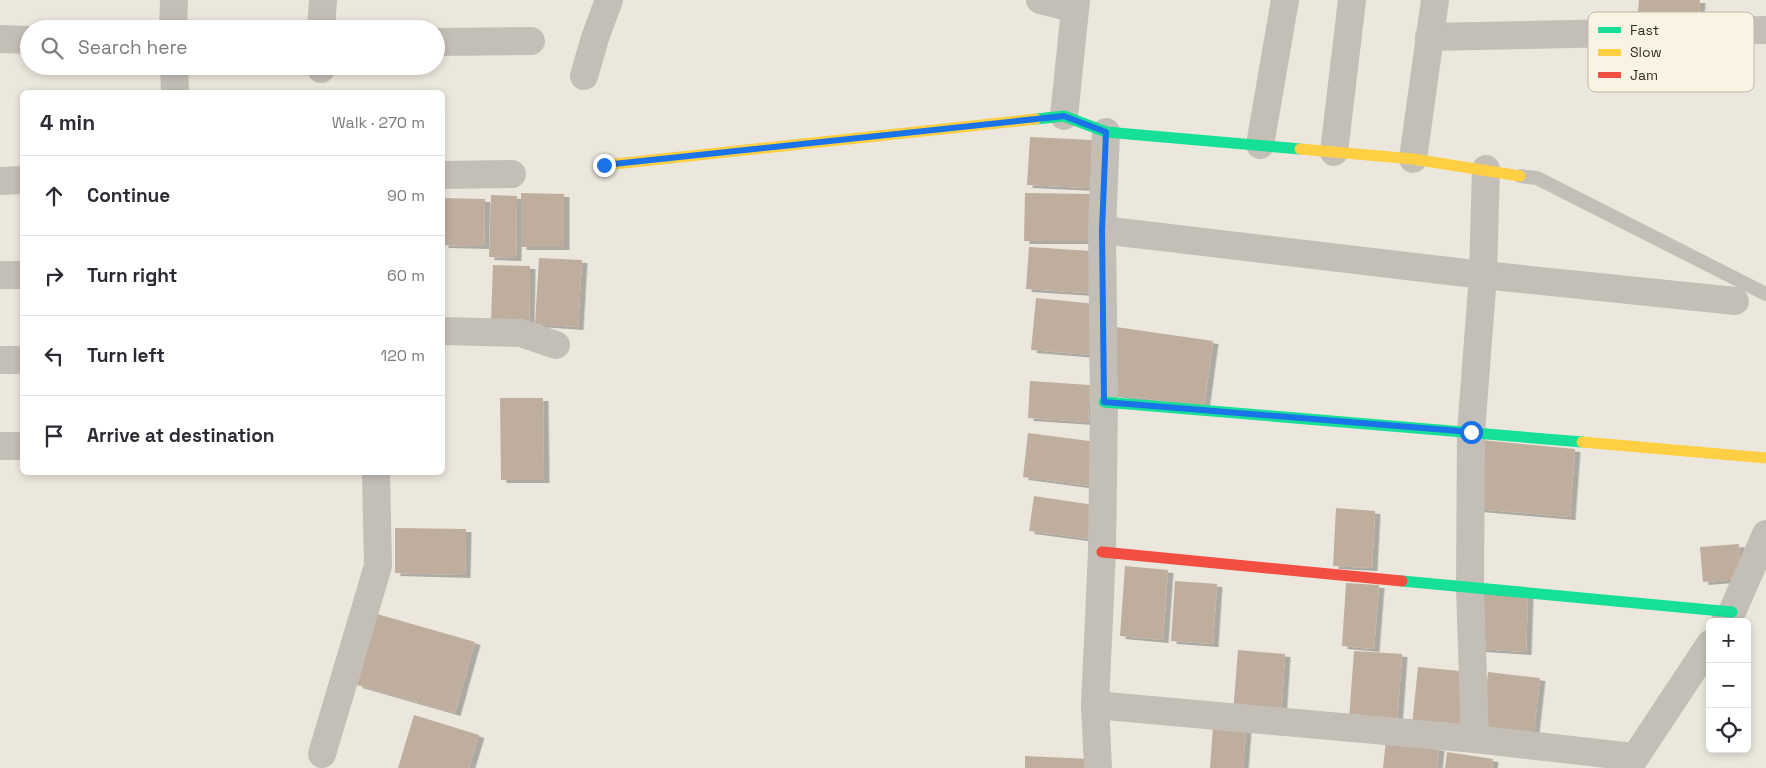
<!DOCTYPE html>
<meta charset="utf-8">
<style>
:root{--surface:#fff;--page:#f7f7f7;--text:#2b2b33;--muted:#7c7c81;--line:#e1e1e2}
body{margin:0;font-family:"Space Grotesk",sans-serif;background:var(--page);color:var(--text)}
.controls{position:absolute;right:15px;bottom:15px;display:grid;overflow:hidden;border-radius:8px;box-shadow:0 2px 8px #0003}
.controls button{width:45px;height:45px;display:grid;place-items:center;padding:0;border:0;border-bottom:1px solid var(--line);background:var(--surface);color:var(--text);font:25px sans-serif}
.stop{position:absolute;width:15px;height:15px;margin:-11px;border:4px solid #1a73e8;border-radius:50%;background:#fff}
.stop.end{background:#1a73e8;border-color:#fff;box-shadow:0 1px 5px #0008}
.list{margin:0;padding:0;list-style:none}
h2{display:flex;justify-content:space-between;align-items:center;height:65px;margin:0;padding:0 20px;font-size:21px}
h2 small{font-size:16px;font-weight:400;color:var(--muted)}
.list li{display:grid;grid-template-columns:32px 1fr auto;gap:15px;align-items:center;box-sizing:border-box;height:80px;padding:0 20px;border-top:1px solid var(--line)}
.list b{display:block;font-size:19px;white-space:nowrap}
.list em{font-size:16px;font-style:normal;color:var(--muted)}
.icon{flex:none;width:28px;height:28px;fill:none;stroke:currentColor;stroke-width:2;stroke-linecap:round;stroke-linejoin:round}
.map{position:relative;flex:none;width:1766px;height:768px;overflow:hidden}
.search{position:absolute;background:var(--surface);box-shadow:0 2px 8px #0003;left:20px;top:20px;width:425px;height:55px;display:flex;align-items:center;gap:12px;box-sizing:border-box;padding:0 18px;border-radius:28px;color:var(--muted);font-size:19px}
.panel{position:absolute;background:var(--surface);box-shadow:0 2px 8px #0003;left:20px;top:90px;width:425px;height:385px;border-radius:8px}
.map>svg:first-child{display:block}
</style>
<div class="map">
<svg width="1766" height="768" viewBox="0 0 1766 768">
<defs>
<filter id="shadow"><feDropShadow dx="5.5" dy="3" stdDeviation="0" flood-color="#0004"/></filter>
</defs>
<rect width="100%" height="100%" fill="#ebe7dd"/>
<!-- building -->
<g fill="#bfae9e" filter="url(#shadow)">
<path d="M1639,0h61l-2,28 -61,-4z"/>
<path d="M1030,137l63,3 -3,48 -63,-3z"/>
<path d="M521,193l43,1v53h-43z"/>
<path d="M1025,193l69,1v47h-70z"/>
<path d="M491,195l26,1 -1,62 -27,-1z"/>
<path d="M444,198l41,1 -1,47 -41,-1z"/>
<path d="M1029,247l62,4 -3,42 -62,-4z"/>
<path d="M539,258l43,2 -4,67 -43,-3z"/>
<path d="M493,265l37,1 -1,58 -38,-2z"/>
<path d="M1036,298l60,6 -5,51 -60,-5z"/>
<path d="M1116,327l97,14 -9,66 -97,-14z"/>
<path d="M1030,381l60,4 -2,37 -60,-4z"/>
<path d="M500,398h43l1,82h-43z"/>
<path d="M1028,433l69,9 -6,44 -68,-9z"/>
<path d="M1481,440l94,9 -5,68 -94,-8z"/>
<path d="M1034,496l67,10 -4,34 -68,-9z"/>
<path d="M1336,508l39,3 -3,57 -39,-2z"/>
<path d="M395,528l71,1 -1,46 -70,-2z"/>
<path d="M1739,544l2,35 -38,3 -3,-35z"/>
<path d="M1125,566l43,4 -5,70 -43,-4z"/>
<path d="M1175,581l42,3 -4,60 -42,-3z"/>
<path d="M1346,583l33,2 -5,64 -32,-3z"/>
<path d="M1483,592l45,3 -2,57 -46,-3z"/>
<path d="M377,614l98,28 -20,71 -98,-28z"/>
<path d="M1238,650l47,4 -4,63 -48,-3z"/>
<path d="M1354,651l48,3 -5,70 -48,-4z"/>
<path d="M1418,667l53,5 -6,59 -53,-6z"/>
<path d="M1488,672l52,6 -7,61 -51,-6z"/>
<path d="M414,715l65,20 -10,33h-71z"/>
<path d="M1213,726l33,3 -3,39h-33z"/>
<path d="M1386,741l53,7 -2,20h-54z"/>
<path d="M1447,752l46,7 -1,9h-47z"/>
<path d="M1025,756l65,3v9h-65z"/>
</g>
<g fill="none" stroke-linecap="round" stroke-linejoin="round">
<!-- lane -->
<path stroke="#c4bfb6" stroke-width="14" d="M1520,176l17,2 229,116"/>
<!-- street -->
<g stroke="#c4bfb6" stroke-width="28">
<path d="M1040,0l35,9"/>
<path d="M173,29l1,-29"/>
<path d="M321,29l2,-29"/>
<path d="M1429,37l337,-7"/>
<path d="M0,39l29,1"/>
<path d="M436,42l95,-1"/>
<path d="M174,66l1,26"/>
<path d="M321,66v3"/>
<path d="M584,76l11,-38 14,-38"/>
<path d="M1064,116l12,-116"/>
<path d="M1260,145l25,-145"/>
<path d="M1334,152l18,-152"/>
<path d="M1413,159l22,-159"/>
<path d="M442,175l70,-1"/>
<path d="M0,181l22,-1"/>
<path d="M1102,230l381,45 252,26"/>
<path d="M0,275h22"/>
<path d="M442,331l79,2 35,12"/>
<path d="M0,360h22"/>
<path d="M0,446h17"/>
<path d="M1725,622l7,-10 34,-78"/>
<path d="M1095,705l380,34 158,18"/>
<path d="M1475,739l-5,-152 1,-155 12,-157 3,-106"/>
<path d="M322,754l56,-188 -2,-94"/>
<path d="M1098,768l-3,-63 7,-153 2,-150 -2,-172 4,-98"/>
<path d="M1628,768l82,-124"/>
</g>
<!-- fast -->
<g stroke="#16e098" stroke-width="11">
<path d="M1036,119l28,-3 42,16 194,17"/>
<path d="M1104,402l478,40"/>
<path d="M1402,581l330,31"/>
</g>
<!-- slow -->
<g stroke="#ffcf43" stroke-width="11">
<path d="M1300,149l113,10 107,17"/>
<path d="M605,165l431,-46"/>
<path d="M1582,442l184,16"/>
</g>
<!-- jam -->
<path stroke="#f24e42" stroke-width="11" d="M1102,552l300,29"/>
</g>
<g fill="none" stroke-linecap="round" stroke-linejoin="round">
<!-- route -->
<path stroke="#1a73e8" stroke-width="6" d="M604,165l460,-49 42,16 -4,98 2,172 367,30"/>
</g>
<!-- legend -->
<rect x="1588" y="12" width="166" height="80" rx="8" fill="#f9f3e3" stroke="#beb8aa" stroke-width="1"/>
<rect x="1598" y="27" width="23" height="6" fill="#16e098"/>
<rect x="1598" y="49" width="23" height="7" fill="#ffcf43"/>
<rect x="1598" y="72" width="23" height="6" fill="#f24e42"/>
<g font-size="14" fill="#342d25">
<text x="1630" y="35">Fast</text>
<text x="1630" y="57">Slow</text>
<text x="1630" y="80">Jam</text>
</g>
</svg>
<div class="controls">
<button>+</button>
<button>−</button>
<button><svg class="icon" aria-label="locate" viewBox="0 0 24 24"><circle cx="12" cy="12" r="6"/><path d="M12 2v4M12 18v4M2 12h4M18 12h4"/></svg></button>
</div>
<div class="stop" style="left:1471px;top:432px"></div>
<div class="stop end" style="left:604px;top:165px"></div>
<div class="search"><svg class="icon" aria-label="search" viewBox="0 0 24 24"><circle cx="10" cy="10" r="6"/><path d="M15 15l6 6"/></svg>Search here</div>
<section class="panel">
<h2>4 min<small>Walk · 270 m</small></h2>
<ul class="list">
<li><svg class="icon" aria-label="ahead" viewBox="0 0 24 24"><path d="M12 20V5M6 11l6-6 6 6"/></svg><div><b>Continue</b></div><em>90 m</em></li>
<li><svg class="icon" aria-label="right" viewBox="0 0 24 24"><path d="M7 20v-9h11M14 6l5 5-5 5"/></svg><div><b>Turn right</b></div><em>60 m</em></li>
<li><svg class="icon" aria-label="left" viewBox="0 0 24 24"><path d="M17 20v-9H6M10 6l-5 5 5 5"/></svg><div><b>Turn left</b></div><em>120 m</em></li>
<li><svg class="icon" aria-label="arrive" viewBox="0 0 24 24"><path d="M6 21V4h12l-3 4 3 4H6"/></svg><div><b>Arrive at destination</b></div></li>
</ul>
</section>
</div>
